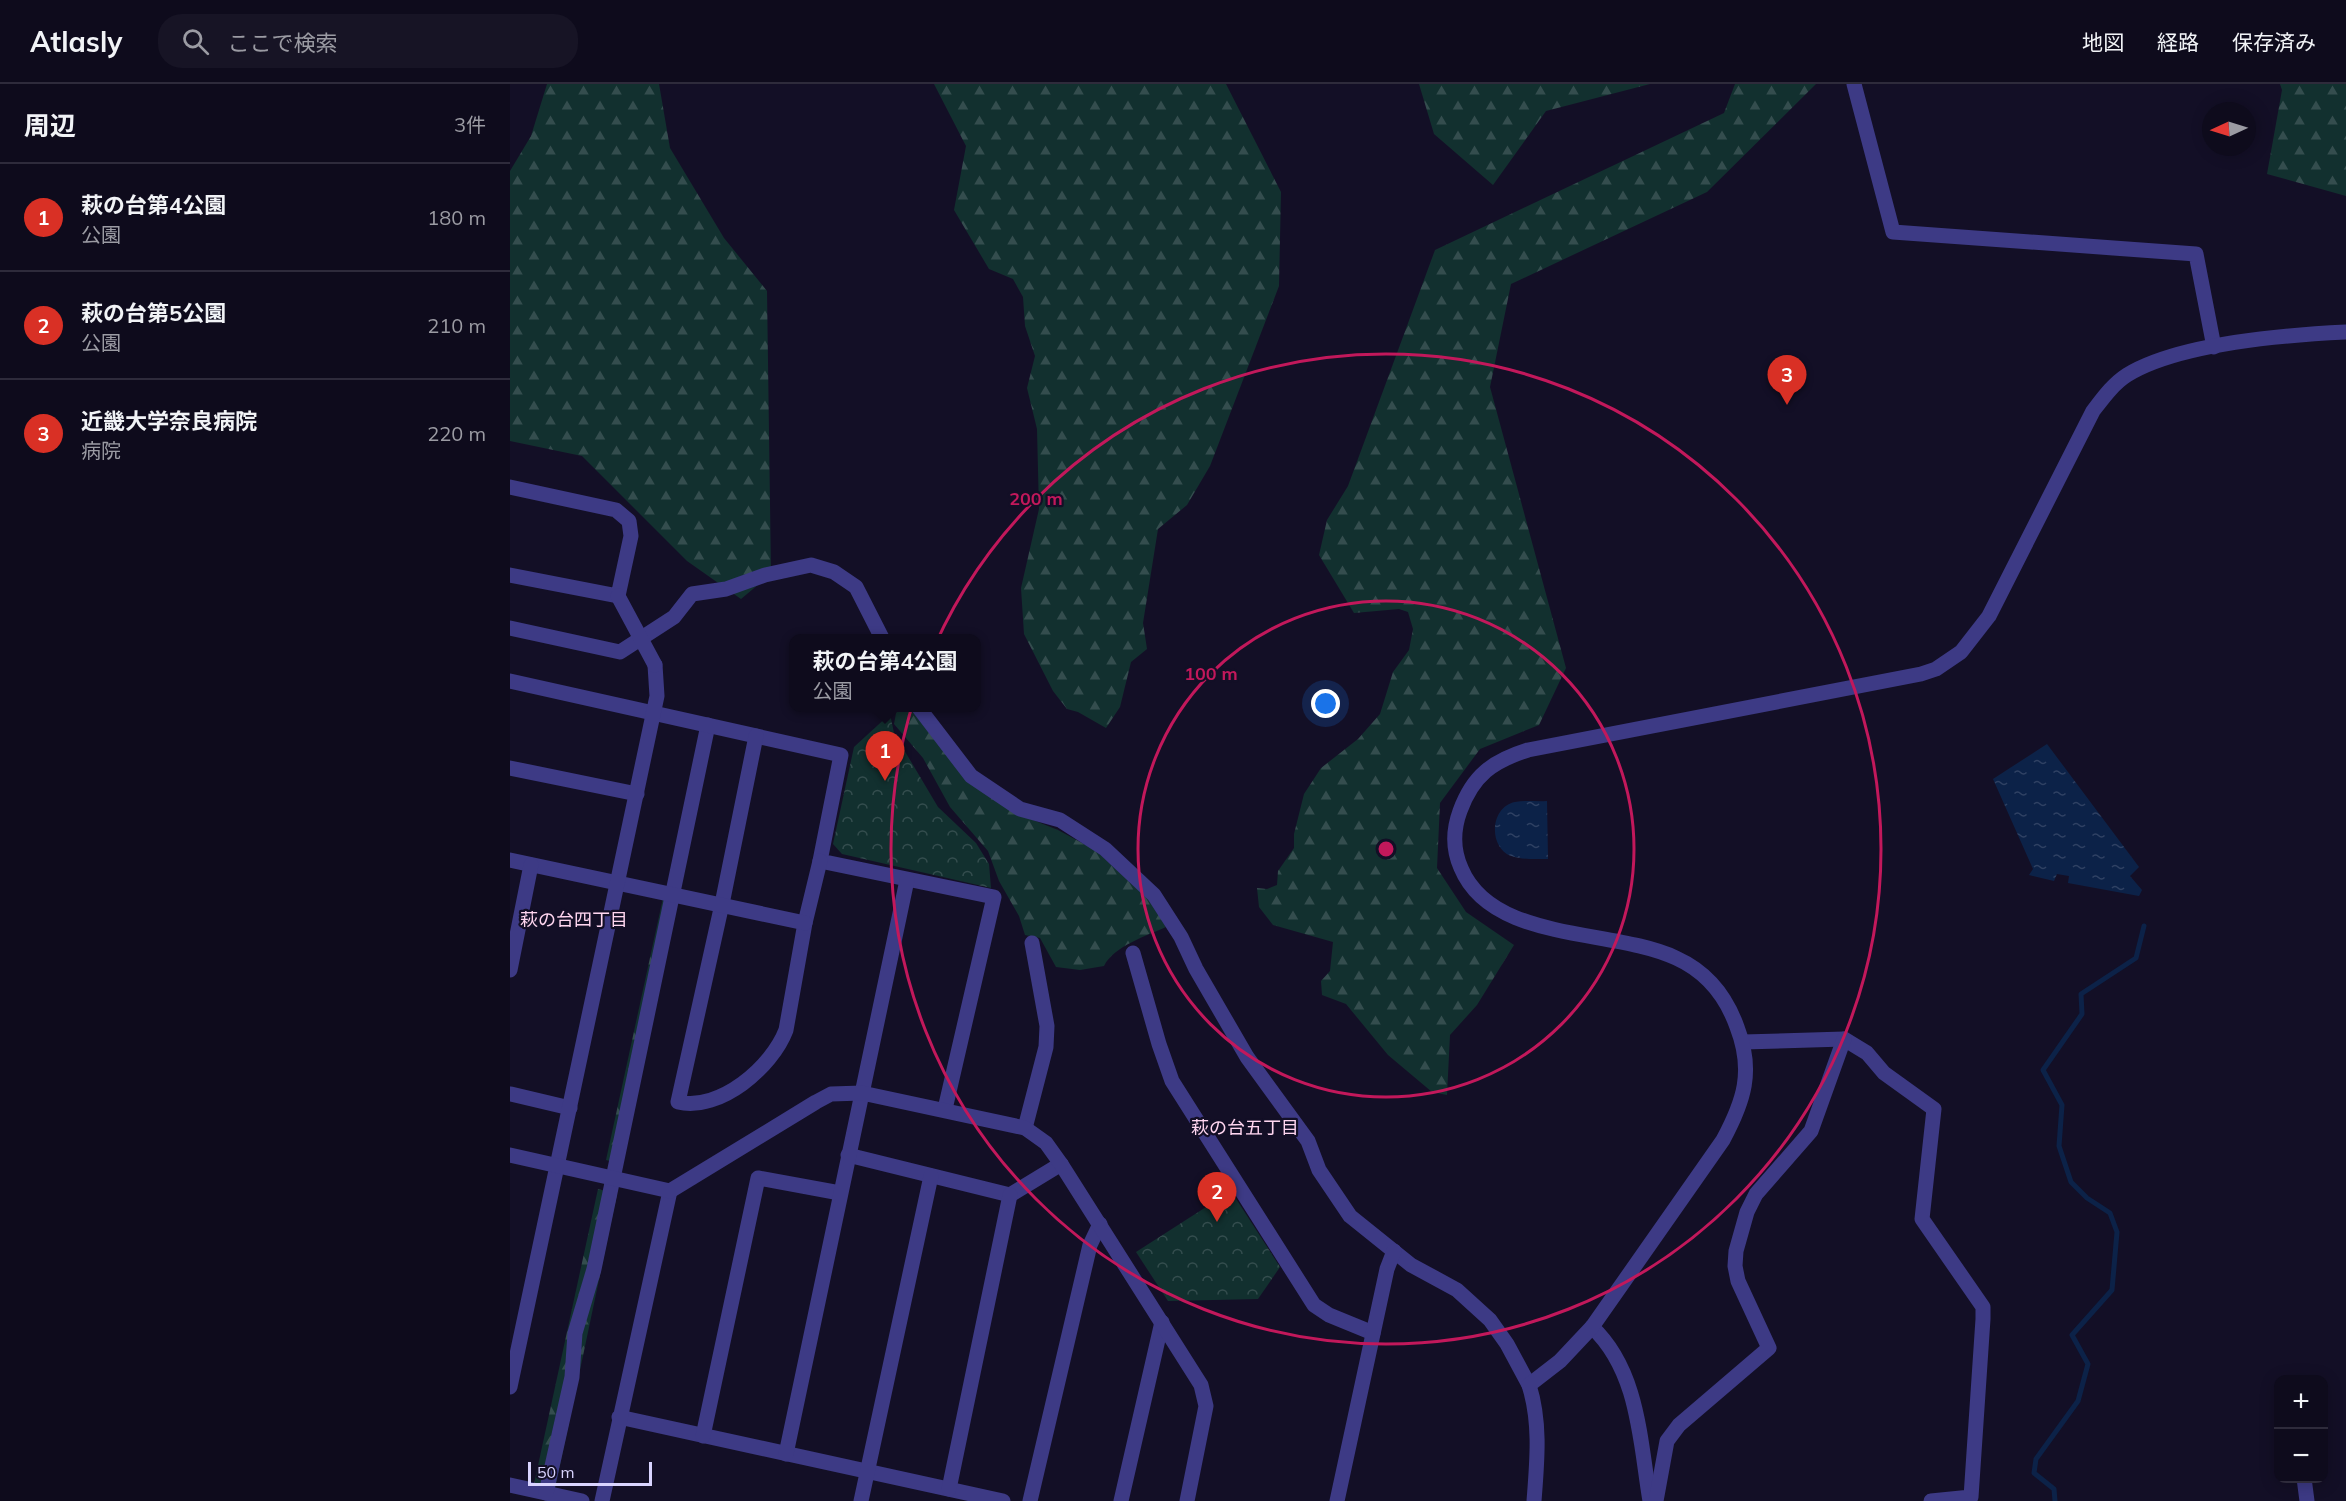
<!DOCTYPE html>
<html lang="ja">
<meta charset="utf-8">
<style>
:root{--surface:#0e0b1c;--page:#171425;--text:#f1f3f6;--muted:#9b9ba3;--line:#2e2b3b;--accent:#d93025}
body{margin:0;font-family:Mulish,"Noto Sans JP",sans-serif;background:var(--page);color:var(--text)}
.controls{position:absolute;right:18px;bottom:18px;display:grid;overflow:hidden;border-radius:12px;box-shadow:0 3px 15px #0003}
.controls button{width:54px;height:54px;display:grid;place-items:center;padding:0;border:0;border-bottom:2px solid var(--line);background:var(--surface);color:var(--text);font:30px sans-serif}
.compass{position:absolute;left:1692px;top:18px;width:54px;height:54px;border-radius:50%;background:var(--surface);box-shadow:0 3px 15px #0003;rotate:266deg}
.scale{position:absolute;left:18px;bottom:15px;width:124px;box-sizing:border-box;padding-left:6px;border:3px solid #d9d4ff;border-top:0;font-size:16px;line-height:21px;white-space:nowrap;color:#d9d4ff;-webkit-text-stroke:4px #130f26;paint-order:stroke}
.you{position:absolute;left:816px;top:620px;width:21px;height:21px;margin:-15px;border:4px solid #fff;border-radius:50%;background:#1a73e8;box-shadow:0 0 0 9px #1a73e833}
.badge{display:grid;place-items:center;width:39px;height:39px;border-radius:50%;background:var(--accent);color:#fff;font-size:20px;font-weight:700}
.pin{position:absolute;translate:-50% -50px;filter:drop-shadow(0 2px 3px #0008)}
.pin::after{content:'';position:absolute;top:32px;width:21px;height:18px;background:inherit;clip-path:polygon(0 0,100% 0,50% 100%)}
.popup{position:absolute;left:279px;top:550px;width:192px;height:78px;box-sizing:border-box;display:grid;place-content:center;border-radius:12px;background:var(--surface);filter:drop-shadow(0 2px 4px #0005);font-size:20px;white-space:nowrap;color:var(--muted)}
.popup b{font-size:22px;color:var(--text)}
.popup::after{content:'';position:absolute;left:50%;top:100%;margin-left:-12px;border:12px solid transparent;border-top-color:var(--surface)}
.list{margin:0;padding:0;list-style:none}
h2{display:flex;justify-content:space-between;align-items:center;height:78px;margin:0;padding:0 24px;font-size:26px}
h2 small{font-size:20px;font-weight:400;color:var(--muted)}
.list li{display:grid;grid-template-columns:39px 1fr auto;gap:18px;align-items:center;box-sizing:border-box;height:108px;padding:0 24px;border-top:2px solid var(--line)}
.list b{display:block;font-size:22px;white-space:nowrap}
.list p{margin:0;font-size:20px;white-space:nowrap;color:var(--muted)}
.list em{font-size:20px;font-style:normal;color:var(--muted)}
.icon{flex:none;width:33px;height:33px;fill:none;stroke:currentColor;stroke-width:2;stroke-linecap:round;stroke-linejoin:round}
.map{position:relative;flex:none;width:1836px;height:1417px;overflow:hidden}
header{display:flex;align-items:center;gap:36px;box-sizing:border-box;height:84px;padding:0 30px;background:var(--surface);border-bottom:2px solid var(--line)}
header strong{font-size:28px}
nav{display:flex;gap:33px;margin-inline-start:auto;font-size:21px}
.search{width:420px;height:54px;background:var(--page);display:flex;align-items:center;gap:15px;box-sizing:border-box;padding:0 21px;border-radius:24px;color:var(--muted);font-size:22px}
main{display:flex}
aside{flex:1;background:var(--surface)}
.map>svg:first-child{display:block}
</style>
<header>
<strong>Atlasly</strong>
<div class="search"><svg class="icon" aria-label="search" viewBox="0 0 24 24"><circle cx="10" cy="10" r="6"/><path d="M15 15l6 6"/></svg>ここで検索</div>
<nav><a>地図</a><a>経路</a><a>保存済み</a></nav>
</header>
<main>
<aside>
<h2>周辺<small>3件</small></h2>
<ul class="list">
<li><span class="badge">1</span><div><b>萩の台第4公園</b><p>公園</p></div><em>180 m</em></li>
<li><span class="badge">2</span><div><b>萩の台第5公園</b><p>公園</p></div><em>210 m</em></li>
<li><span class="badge">3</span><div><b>近畿大学奈良病院</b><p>病院</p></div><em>220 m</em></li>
</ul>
</aside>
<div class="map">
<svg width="1836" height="1417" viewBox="0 0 1836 1417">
<defs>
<pattern id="forest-firs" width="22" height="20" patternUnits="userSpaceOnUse" patternTransform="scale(1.5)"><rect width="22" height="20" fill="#12302f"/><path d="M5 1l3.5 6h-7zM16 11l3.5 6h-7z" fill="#344d4e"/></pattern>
<pattern id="park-crowns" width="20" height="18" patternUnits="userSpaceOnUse" patternTransform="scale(1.5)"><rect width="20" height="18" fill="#12302f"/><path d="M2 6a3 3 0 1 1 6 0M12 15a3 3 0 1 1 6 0" fill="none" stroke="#344d4e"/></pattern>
<pattern id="water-ripples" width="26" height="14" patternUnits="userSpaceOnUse" patternTransform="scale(1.5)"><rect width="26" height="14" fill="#0c2248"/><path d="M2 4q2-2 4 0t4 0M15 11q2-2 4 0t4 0" fill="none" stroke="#2f4163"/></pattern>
</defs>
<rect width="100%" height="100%" fill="#130f26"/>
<!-- forest -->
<g fill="url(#forest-firs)">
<path d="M37,0h112l11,64 54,90 43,53 4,283 -30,25 -54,-38 -105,-105 -72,-15v-270l21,-35z"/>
<path d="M424,0h292l55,108 -2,94 -69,180 -23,39 -29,24 -15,94 4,26 -16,13 -11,45 -14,21 -28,-16 -11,-3 -14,-18 -29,-57 -3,-46 18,-79 -2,-80 -10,-41 8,-32 -10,-30 -2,-29 -10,-18 -24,-10 -35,-59 12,-64z"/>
<path d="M909,0h231l-104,27 -53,74 -59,-51z"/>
<path d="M1225,0h81l-109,108 -196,92 -21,103 76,281 -27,57 -59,24 -40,54 -3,65 29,44 48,33 -37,60 -27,30 -3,60 -15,-3 -44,-37 -42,-51 -24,-9 -1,-14 9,-10 3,-29 -60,-17 -14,-18 -2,-19 10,1 10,-4 1,-14 16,-23v-14l10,-40 17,-26 37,-29 22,-25 13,-42 16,-22 4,-21 -5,-17 -9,-3 -45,4 -35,-58 8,-35 21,-34 87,-236 289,-137z"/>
<path d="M1770,0h66v112l-79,-22 15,-84z"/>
<path d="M387,624h13l42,54 66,52 40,16 37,20 54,49 17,28c-20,9 -52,19 -62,39l-24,4 -24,-3 -16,-29 -15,-3 -6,-19 -20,-35 -11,-30 -38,-44 -27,-49 -29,-34z"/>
<path d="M153,814l14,3 -57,263 -14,-4z"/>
<path d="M88,1105l19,5 -62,295 -21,-5z"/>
</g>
<!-- park -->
<g fill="url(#park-crowns)">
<path d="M380,630l4,19 44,74 38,36 13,21 2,24 -149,-34 -9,-10 21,-97z"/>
<path d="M721,1107l49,76 -22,32 -90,2 -32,-49z"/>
</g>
<!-- water -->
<g fill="url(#water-ripples)">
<path d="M1537,660l92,123 -9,9 12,14 -3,6 -71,-13 1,-7 -12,-2 -3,7 -25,-6 4,-6 -40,-90z"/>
<path d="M1037,717l1,58c-11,0 -25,1 -37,-3 -23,-9 -21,-49 4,-54 10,-2 22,0 32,-1z"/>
</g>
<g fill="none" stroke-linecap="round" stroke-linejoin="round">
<!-- stream -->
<path stroke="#0c2248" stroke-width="5" d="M1545,1417l-1,-12 -20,-16 2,-14 42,-58 10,-37 -16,-29 40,-45 5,-58 -7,-19 -23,-15 -16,-16 -12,-36 3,-41 -19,-35 39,-56 -1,-20 55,-36 8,-32"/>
<!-- pedestrian -->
<g stroke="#3d3a85" stroke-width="15">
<path d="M1,1010l59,14"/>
<path d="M0,1401l72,16"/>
<path d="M36,1409l26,-116 3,-44 19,-64 114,-544"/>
</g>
<!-- minor -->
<g stroke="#3d3a85" stroke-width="15">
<path d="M1344,0l39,148 303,22 18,93"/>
<path d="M0,403l106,23 13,11 2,15 -13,60 -108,-21"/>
<path d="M0,544l110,24 54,-35 18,-23 34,-5 39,-14 46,-10 23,7 22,15 26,51"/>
<path d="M0,597l331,74 -21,106 174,36 -49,212"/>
<path d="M409,624l52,68 49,33 40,11 45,29 49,46 27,42 15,32 51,88 61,84 11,29 31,46 61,49 46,25 33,30 17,24 22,41"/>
<path d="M246,652l-34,168 -44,198c42,10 94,-35 108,-72l19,-107 15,-62"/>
<path d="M0,684l127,26"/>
<path d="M0,776l295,63"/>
<path d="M623,869l26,91 13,37 142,224 15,10 44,18"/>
<path d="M0,886l21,-105"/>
<path d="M1233,958l101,-3 23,14 17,20 50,36 -12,110 61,88v12l-12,178 -40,4"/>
<path d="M515,1044l21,-81 1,-21 -15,-83"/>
<path d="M338,1071l162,40 51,-31"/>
<path d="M1082,1243c47,44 48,115 58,174"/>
<path d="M0,1303l147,-691 -2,-31"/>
<path d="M109,1333l384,84"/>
<path d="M193,1352l55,-258 82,15"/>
<path d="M276,1370l121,-574"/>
<path d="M1794,1394l3,23"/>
<path d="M439,1405l61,-294"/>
<path d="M92,1417l68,-310"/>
<path d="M351,1417l70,-325"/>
<path d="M520,1417l60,-256 10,-21"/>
<path d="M611,1417l41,-179"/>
<path d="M827,1417l50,-232 7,-18"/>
<path d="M1146,1417l11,-60 12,-16 90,-77 -31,-67 -3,-15 1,-15 11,-39 9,-18 55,-63 33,-92"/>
</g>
<!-- tertiary -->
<g stroke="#3d3a85" stroke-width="15">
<path d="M0,1071l160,36 146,-89 15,-8 31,-1 163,35 21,15 15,21 140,221 5,21 -19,95"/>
<path d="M1024,1417c3,-39 7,-78 -5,-116l31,-24 32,-34 131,-187c21,-39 31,-69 14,-113 -11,-31 -30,-55 -61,-69 -63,-30 -184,-15 -215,-90 -8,-18 -8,-38 -1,-57 13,-36 33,-50 68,-61l393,-76 15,-5 25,-17 28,-36 104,-205c10,-13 20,-27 34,-36 52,-32 158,-40 219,-43"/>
</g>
<!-- minor-bridge -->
<path stroke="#3d3a85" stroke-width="15" d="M108,512l37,69"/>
</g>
<!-- distance rings -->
<g fill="none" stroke="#c2185b" stroke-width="3">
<circle cx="876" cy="765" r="248"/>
<circle cx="876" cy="765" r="495"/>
</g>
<g text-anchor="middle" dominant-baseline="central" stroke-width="4.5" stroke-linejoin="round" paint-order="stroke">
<!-- neighbourhood labels -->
<g font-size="18" fill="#ffd6f0" stroke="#130f26">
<text x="64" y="835">萩の台四丁目</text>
<text x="735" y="1043">萩の台五丁目</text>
</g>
</g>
<circle cx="876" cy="765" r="9" fill="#c2185b" stroke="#130f26" stroke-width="3"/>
<g font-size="18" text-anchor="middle" font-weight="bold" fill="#c2185b" stroke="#130f26" stroke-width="4.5" stroke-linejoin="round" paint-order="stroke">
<text x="526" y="421">200 m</text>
<text x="701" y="596">100 m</text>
</g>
</svg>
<div class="controls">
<button>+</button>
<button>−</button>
</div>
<svg class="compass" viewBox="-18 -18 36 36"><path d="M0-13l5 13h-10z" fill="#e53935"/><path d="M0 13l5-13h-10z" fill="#9b9ba3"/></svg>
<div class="scale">50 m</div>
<div class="you"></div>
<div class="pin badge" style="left:375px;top:697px">1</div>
<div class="popup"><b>萩の台第4公園</b>公園</div>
<div class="pin badge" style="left:707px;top:1138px">2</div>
<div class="pin badge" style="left:1277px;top:321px">3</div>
</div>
</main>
